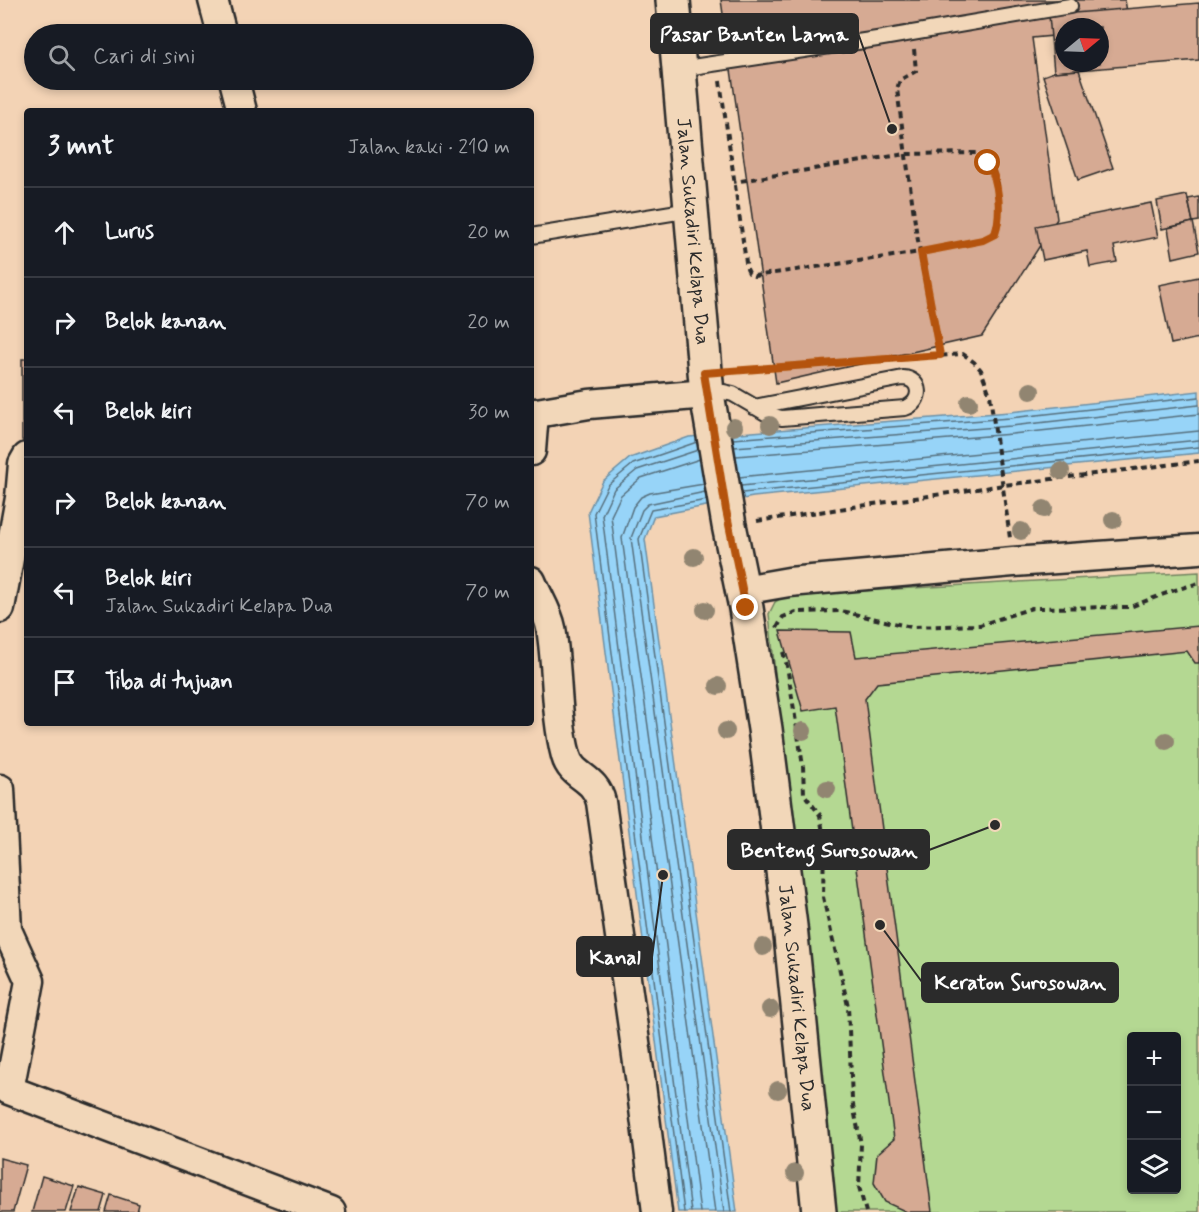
<!DOCTYPE html>
<html lang="id">
<meta charset="utf-8">
<style>
:root{--surface:#171b24;--page:#242831;--text:#f1f3f6;--muted:#9ea1a6;--line:#363941}
body{margin:0;font-family:Mynerve,sans-serif;background:var(--page);color:var(--text)}
.controls{position:absolute;right:18px;bottom:18px;display:grid;overflow:hidden;border-radius:6px;box-shadow:0 3px 9px #0003}
.controls button{width:54px;height:54px;display:grid;place-items:center;padding:0;border:0;border-bottom:2px solid var(--line);background:var(--surface);color:var(--text);font:30px sans-serif}
.compass{position:absolute;left:1055px;top:18px;width:54px;height:54px;border-radius:50%;background:var(--surface);box-shadow:0 3px 9px #0003;rotate:71deg}
.stop{position:absolute;width:18px;height:18px;margin:-14px;border:4px solid #b45309;border-radius:50%;background:#fff}
.stop.end{background:#b45309;border-color:#fff;box-shadow:0 2px 6px #0008}
.list{margin:0;padding:0;list-style:none}
h2{display:flex;justify-content:space-between;align-items:center;height:78px;margin:0;padding:0 24px;font-size:26px}
h2 small{font-size:20px;font-weight:400;color:var(--muted)}
.list li{display:grid;grid-template-columns:39px 1fr auto;gap:18px;align-items:center;box-sizing:border-box;height:90px;padding:0 24px;border-top:2px solid var(--line)}
.list b{display:block;font-size:22px;white-space:nowrap}
.list p{margin:0;font-size:20px;white-space:nowrap;color:var(--muted)}
.list em{font-size:20px;font-style:normal;color:var(--muted)}
.icon{flex:none;width:33px;height:33px;fill:none;stroke:currentColor;stroke-width:2;stroke-linecap:round;stroke-linejoin:round}
.map{position:relative;flex:none;width:1199px;height:1212px;overflow:hidden}
.search{position:absolute;background:var(--surface);box-shadow:0 3px 9px #0003;left:24px;top:24px;width:510px;height:66px;display:flex;align-items:center;gap:15px;box-sizing:border-box;padding:0 21px;border-radius:33px;color:var(--muted);font-size:22px}
.panel{position:absolute;background:var(--surface);box-shadow:0 3px 9px #0003;left:24px;top:108px;width:510px;height:618px;border-radius:6px}
.map>svg:first-child{display:block}
</style>
<div class="map">
<svg width="1199" height="1212" viewBox="0 0 1199 1212">
<rect width="100%" height="100%" fill="#f3d3b5"/>
<filter id="ink" filterUnits="userSpaceOnUse"><feTurbulence type="fractalNoise" baseFrequency=".0167" numOctaves="2"/><feDisplacementMap in="SourceGraphic" scale="12" xChannelSelector="R" yChannelSelector="G"/><feConvolveMatrix kernelMatrix="1 2 1 2 8 2 1 2 1" color-interpolation-filters="sRGB"/></filter>
<g filter="url(#ink)">
<!-- green -->
<path fill="#b4d892" stroke="#70825e" stroke-width="1.5" fill-rule="evenodd" d="M1199,572v640h-369l-61,-598 6,-12 11,-7zM1132,1036h44v154h-44z"/>
<!-- water -->
<path fill="#97d4f8" stroke="#6c90a6" stroke-width="1.5" d="M1199,391v62l-446,44 -99,19 -9,23 92,673h-59l-90,-700 15,-31 27,-23 59,-21 321,-25z"/>
<g fill="none" stroke-linecap="round" stroke-linejoin="round">
<!-- shore -->
<g stroke="#566f7d" stroke-width="1.5">
<path d="M733,439l277,-21 189,-21"/>
<path d="M734,447l277,-21 188,-21"/>
<path d="M736,456l276,-22 187,-20"/>
<path d="M700,459l-59,19 -20,17 -10,21 89,696"/>
<path d="M739,477l460,-46"/>
<path d="M704,484l-54,9 -9,4 -8,10 -11,31 93,674"/>
<path d="M741,486l458,-46"/>
<path d="M705,492l-57,12 -6,6 -11,28 93,674"/>
<path d="M742,493l457,-46"/>
<path d="M707,500l-56,10 -12,29 92,673"/>
<path d="M684,1212l-90,-699 14,-28 25,-21 64,-22"/>
<path d="M691,1212l-89,-697 12,-26 23,-19 61,-20"/>
</g>
</g>
<!-- building -->
<g fill="#d6aa93" stroke="#2b2b2b" stroke-width="1.5" fill-rule="evenodd">
<path d="M721,0h404l5,29 -30,3v-5h-36v8l-32,3 25,181 -75,117 -206,47z"/>
<path d="M1199,3v57l-145,12 -5,-57zM1064,27h36v36h-36z"/>
<path d="M1079,70l34,98 -35,12 -35,-104 11,-4z"/>
<path d="M1187,195l6,27 -31,7 -5,-28z"/>
<path d="M1199,197v24l-6,1 -5,-23z"/>
<path d="M1151,203l7,34 -44,9 3,16 -27,5 -3,-16 -44,9 -7,-34z"/>
<path d="M1193,222l6,30 -26,6 -5,-30z"/>
<path d="M1199,277v61l-28,6 -12,-59z"/>
<path d="M22,359h5v82l-5,-1z"/>
<path d="M1199,626v37h-4l-8,-12 -310,32 -12,16 67,513h-25l-22,-10 -11,-19 3,-29 17,-15 -59,-433 -32,5 -23,-80 71,1 5,25z"/>
<path d="M0,1158l26,7 -13,47h-13z"/>
<path d="M42,1176l32,10 -8,26h-34z"/>
<path d="M79,1187l27,8 -5,17h-30z"/>
<path d="M111,1195l28,9 -2,8h-31z"/>
</g>
<g fill="none" stroke-linecap="round" stroke-linejoin="round">
<!-- lane casing -->
<g stroke="#2b2b2b" stroke-width="18">
<g id="lane">
<path d="M679,69l198,-30 193,-33"/>
<path d="M531,236l159,-26"/>
<path d="M707,394l17,-2 9,2 36,21 13,3 123,-10c18,-6 17,-29 -2,-30l-149,29"/>
</g>
</g>
<!-- street casing -->
<g stroke="#2b2b2b" stroke-width="33">
<g id="street">
<path d="M213,0l9,34"/>
<path d="M234,80l8,31"/>
<path d="M531,414l58,-10 118,-10"/>
<path d="M531,451l3,-38"/>
<path d="M531,581c6,15 17,31 20,47 7,42 4,86 15,128 6,22 29,20 35,46l39,275 17,135"/>
<path d="M743,590l46,-8 224,-20 186,-13"/>
<path d="M0,608l20,-110 3,-34 4,-7"/>
<path d="M0,789l7,141 23,51 -21,109 322,122"/>
</g>
</g>
<!-- secondary casing -->
<g stroke="#2b2b2b" stroke-width="38">
<g id="secondary">
<path id="s1" d="M673,0l34,394 22,131 17,83 19,121 25,197 29,286"/>
</g>
</g>
<!-- path -->
<g stroke="#2b2b2b" stroke-width="4" stroke-dasharray="6 4.5" stroke-linecap="butt">
<path d="M914,49l2,22 -16,9 -3,9 19,141 24,125"/>
<path d="M720,81l27,188 2,4 5,3 167,-24 62,-12 12,-6c6,-16 4,-57 -6,-71 -3,-3 -8,-7 -11,-10l-73,1 -171,28"/>
<path d="M732,371l231,-17 11,8 7,8 9,25 20,143"/>
<path d="M757,521l247,-36 195,-24"/>
<path d="M777,628l6,-11 13,-5 45,-1 70,16 69,-2 52,-17 98,-1 42,-16 27,-8"/>
<path d="M783,652l4,14 16,100 1,28 16,21 4,24 -1,58 25,109 4,94 9,44 -2,43 7,25"/>
</g>
<!-- lane -->
<use href="#lane" stroke="#f2d7b9" stroke-width="14"/>
<!-- street -->
<use href="#street" stroke="#f2d7b9" stroke-width="28"/>
<!-- secondary -->
<use href="#secondary" stroke="#f2d7b9" stroke-width="33"/>
</g>
<!-- trees -->
<g fill="#918571">
<circle cx="1031" cy="391" r="9"/>
<circle cx="969" cy="403" r="9"/>
<circle cx="770" cy="425" r="9"/>
<circle cx="734" cy="427" r="9"/>
<circle cx="1061" cy="471" r="9"/>
<circle cx="1044" cy="509" r="9"/>
<circle cx="1113" cy="520" r="9"/>
<circle cx="1021" cy="531" r="9"/>
<circle cx="694" cy="557" r="9"/>
<circle cx="705" cy="610" r="9"/>
<circle cx="718" cy="686" r="9"/>
<circle cx="726" cy="731" r="9"/>
<circle cx="803" cy="731" r="9"/>
<circle cx="1166" cy="741" r="9"/>
<circle cx="827" cy="789" r="9"/>
<circle cx="763" cy="947" r="9"/>
<circle cx="770" cy="1009" r="9"/>
<circle cx="778" cy="1090" r="9"/>
<circle cx="795" cy="1173" r="9"/>
</g>
</g>
<g fill="none" stroke-linecap="round" stroke-linejoin="round" filter="url(#ink)">
<!-- route -->
<path stroke="#b45309" stroke-width="8" d="M746,608l-20,-98 -22,-137 236,-18 -19,-103 62,-12 12,-6c7,-20 4,-53 -7,-71"/>
</g>
<g text-anchor="middle" dominant-baseline="central" stroke-width="4.5" stroke-linejoin="round" paint-order="stroke">
<!-- street labels -->
<g font-size="20" fill="#2b2b2b" stroke="#f2d7b9">
<text stroke="none"><textPath href="#s1" startOffset="232">Jalan Sukadiri Kelapa Dua</textPath></text>
<text stroke="none"><textPath href="#s1" startOffset="1006">Jalan Sukadiri Kelapa Dua</textPath></text>
</g>
</g>
<!-- callouts -->
<path fill="none" stroke="#2b2b2b" stroke-width="2" d="M892 129L858 33M995 825L929 850M663 875L652 957M880 925L922 982"/>
<g fill="#2b2b2b" stroke="#f2d7b9" stroke-width="2">
<circle cx="892" cy="129" r="6"/>
<circle cx="995" cy="825" r="6"/>
<circle cx="663" cy="875" r="6"/>
<circle cx="880" cy="925" r="6"/>
</g>
<g fill="#2b2b2b" stroke="#2b2b2b" stroke-width="2">
<rect x="651" y="14" width="207" height="39" rx="6"/>
<rect x="728" y="830" width="201" height="39" rx="6"/>
<rect x="577" y="937" width="75" height="39" rx="6"/>
<rect x="922" y="963" width="196" height="39" rx="6"/>
</g>
<g font-size="21" text-anchor="middle" font-weight="bold" fill="#fff">
<text x="754" y="41">Pasar Banten Lama</text>
<text x="829" y="857">Benteng Surosowan</text>
<text x="615" y="964">Kanal</text>
<text x="1020" y="989">Keraton Surosowan</text>
</g>
</svg>
<div class="controls">
<button>+</button>
<button>−</button>
<button><svg class="icon" aria-label="layers" viewBox="0 0 24 24"><path d="M12 4l9 5-9 5-9-5zM3 14l9 5 9-5"/></svg></button>
</div>
<svg class="compass" viewBox="-18 -18 36 36"><path d="M0-13l5 13h-10z" fill="#e53935"/><path d="M0 13l5-13h-10z" fill="#9ea1a6"/></svg>
<div class="stop" style="left:988px;top:163px"></div>
<div class="stop end" style="left:746px;top:608px"></div>
<div class="search"><svg class="icon" aria-label="search" viewBox="0 0 24 24"><circle cx="10" cy="10" r="6"/><path d="M15 15l6 6"/></svg>Cari di sini</div>
<section class="panel">
<h2>3 mnt<small>Jalan kaki · 210 m</small></h2>
<ul class="list">
<li><svg class="icon" aria-label="ahead" viewBox="0 0 24 24"><path d="M12 20V5M6 11l6-6 6 6"/></svg><div><b>Lurus</b></div><em>20 m</em></li>
<li><svg class="icon" aria-label="right" viewBox="0 0 24 24"><path d="M7 20v-9h11M14 6l5 5-5 5"/></svg><div><b>Belok kanan</b></div><em>20 m</em></li>
<li><svg class="icon" aria-label="left" viewBox="0 0 24 24"><path d="M17 20v-9H6M10 6l-5 5 5 5"/></svg><div><b>Belok kiri</b></div><em>30 m</em></li>
<li><svg class="icon" aria-label="right" viewBox="0 0 24 24"><path d="M7 20v-9h11M14 6l5 5-5 5"/></svg><div><b>Belok kanan</b></div><em>70 m</em></li>
<li><svg class="icon" aria-label="left" viewBox="0 0 24 24"><path d="M17 20v-9H6M10 6l-5 5 5 5"/></svg><div><b>Belok kiri</b><p>Jalan Sukadiri Kelapa Dua</p></div><em>70 m</em></li>
<li><svg class="icon" aria-label="arrive" viewBox="0 0 24 24"><path d="M6 21V4h12l-3 4 3 4H6"/></svg><div><b>Tiba di tujuan</b></div></li>
</ul>
</section>
</div>
